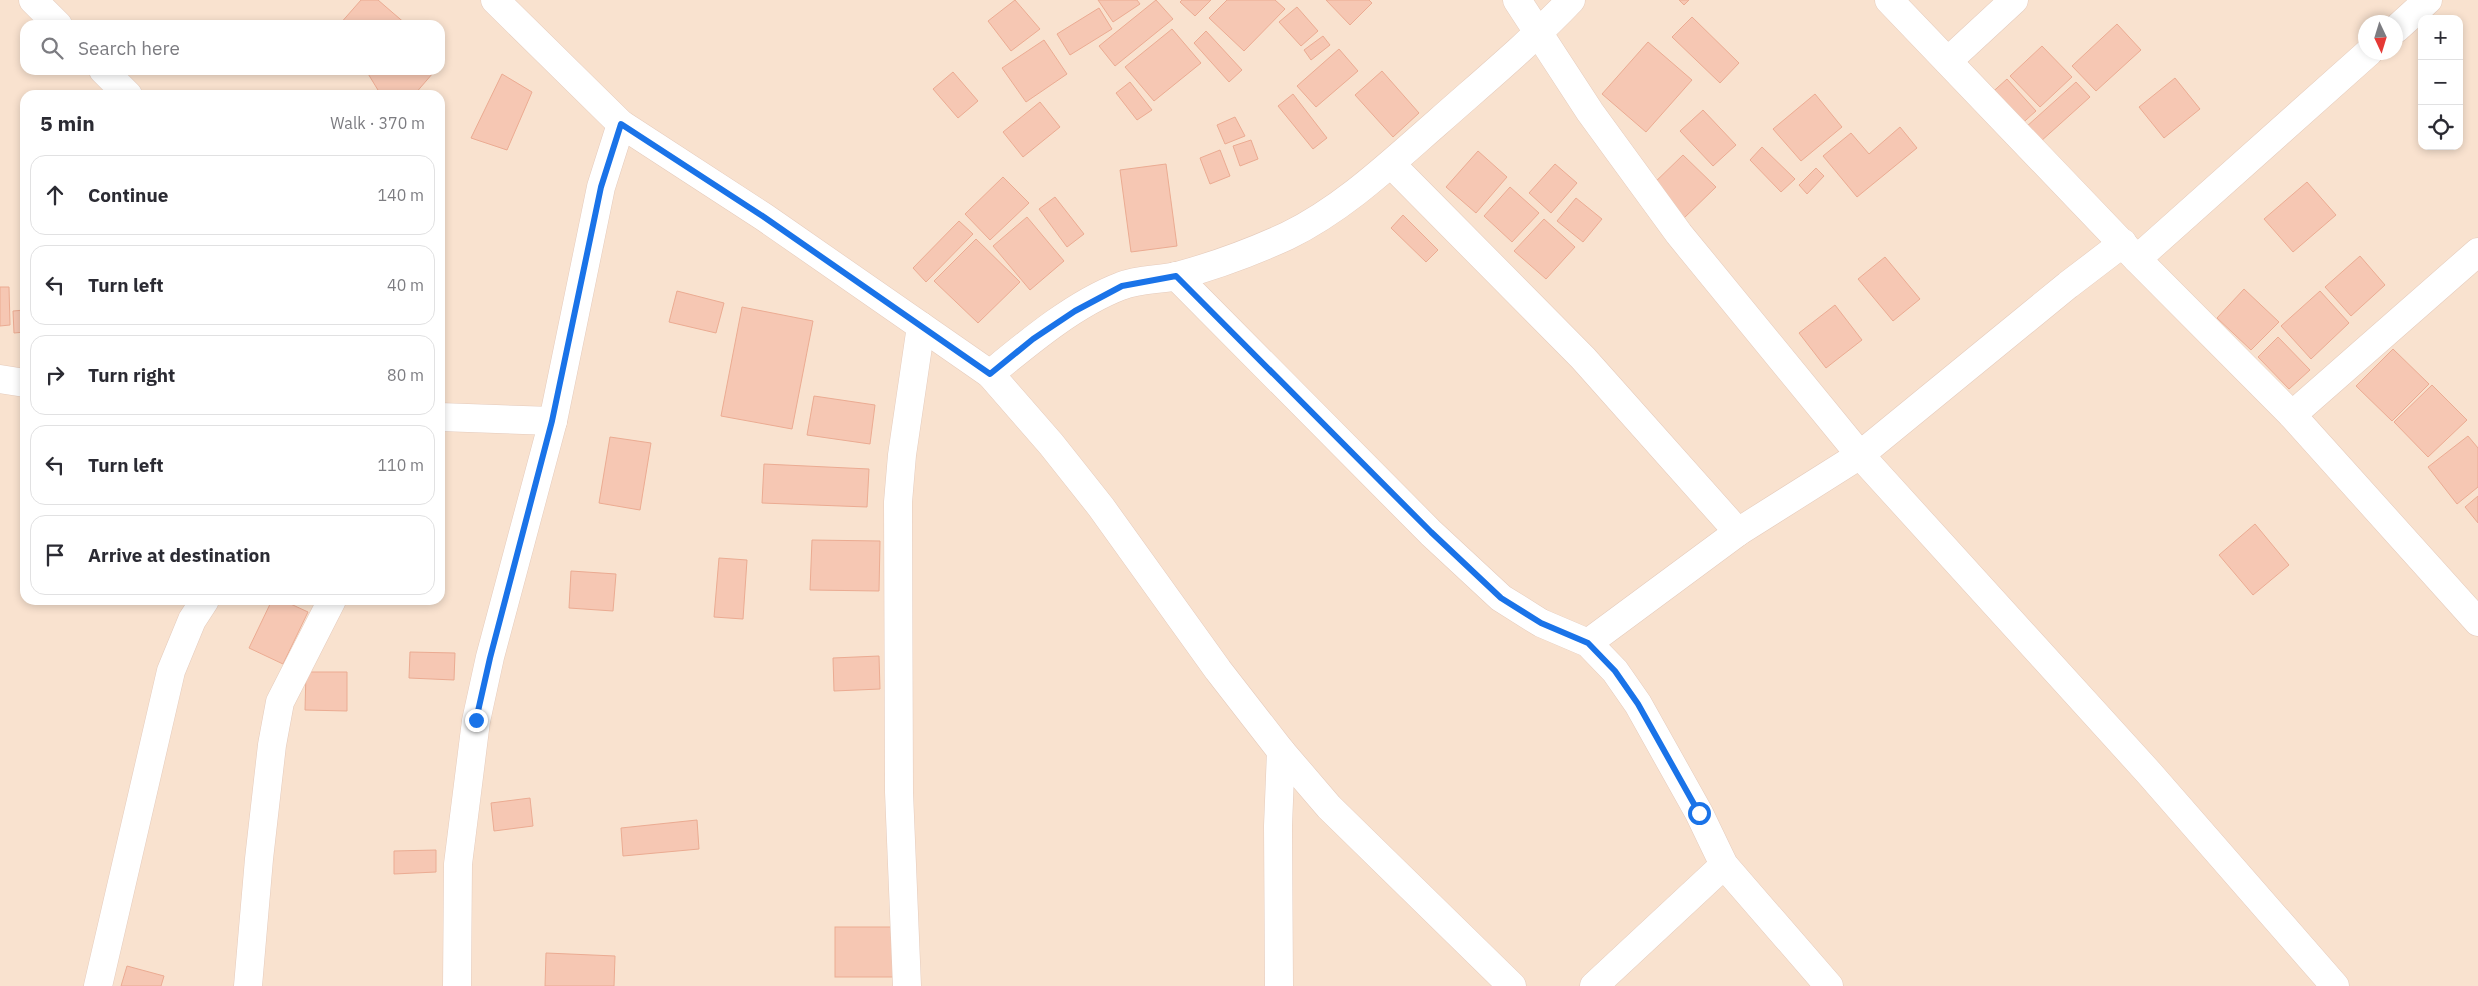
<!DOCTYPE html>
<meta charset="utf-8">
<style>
:root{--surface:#fff;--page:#f7f7f7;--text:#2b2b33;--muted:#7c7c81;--line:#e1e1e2}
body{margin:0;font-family:"IBM Plex Sans",sans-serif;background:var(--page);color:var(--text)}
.controls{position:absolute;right:15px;top:15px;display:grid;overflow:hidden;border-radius:10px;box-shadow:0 2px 8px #0003}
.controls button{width:45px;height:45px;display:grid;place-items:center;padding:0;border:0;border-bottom:1px solid var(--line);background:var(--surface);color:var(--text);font:25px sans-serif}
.compass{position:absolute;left:2358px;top:15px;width:45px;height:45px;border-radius:50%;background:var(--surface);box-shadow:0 2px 8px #0003;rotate:176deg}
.stop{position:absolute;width:15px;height:15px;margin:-11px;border:4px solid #1a73e8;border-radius:50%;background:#fff}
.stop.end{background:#1a73e8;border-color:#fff;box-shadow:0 1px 5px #0008}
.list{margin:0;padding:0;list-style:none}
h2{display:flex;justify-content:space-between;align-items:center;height:65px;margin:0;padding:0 20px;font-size:21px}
h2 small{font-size:16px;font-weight:400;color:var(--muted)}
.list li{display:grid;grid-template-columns:32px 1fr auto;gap:15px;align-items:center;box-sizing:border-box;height:80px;margin:0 10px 10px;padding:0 10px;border:1px solid var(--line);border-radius:15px}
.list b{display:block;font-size:19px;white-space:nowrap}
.list em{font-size:16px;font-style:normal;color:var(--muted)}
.icon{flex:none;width:28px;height:28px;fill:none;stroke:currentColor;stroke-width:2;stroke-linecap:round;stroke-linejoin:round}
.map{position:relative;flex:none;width:2478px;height:986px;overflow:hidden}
.search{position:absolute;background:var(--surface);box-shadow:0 2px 8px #0003;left:20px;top:20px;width:425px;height:55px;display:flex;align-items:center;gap:12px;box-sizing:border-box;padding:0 18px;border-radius:15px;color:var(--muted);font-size:19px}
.panel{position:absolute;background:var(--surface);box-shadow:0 2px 8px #0003;left:20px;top:90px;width:425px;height:515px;border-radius:15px}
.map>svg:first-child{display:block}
</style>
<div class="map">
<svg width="2478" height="986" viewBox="0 0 2478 986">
<rect width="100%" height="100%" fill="#feefde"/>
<!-- residential -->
<path fill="#f9e2cf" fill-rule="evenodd" d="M0,0h2478v986h-2478zM2422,19h37v127h-37zM2366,22h30v30h-30zM25,25h415v45h-415zM25,95h415v505h-415z"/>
<!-- building -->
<g fill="#f6c7b3" stroke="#ebab92">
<path d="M361,0h17l29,25h-68z"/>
<path d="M1015,0l25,29 -29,22 -23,-30z"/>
<path d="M1098,0h39l3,4 -27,18z"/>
<path d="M1156,0l17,19 -58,47 -16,-20z"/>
<path d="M1182,0h29l-16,16 -15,-14z"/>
<path d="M1227,0h48l10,9 -41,42 -35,-33z"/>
<path d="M1326,0h43l3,3 -22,22z"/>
<path d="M1679,0h10l-5,5z"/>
<path d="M1297,7l21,24 -17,15 -22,-24z"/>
<path d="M1099,8l13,21 -42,26 -13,-21z"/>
<path d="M1692,17l47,46 -19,20 -48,-46z"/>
<path d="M2117,24l24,26 -45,41 -24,-25z"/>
<path d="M1172,29l29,34 -47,38 -29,-34z"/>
<path d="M1206,31l36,39 -13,12 -35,-39z"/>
<path d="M1323,36l7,9 -19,15 -7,-10z"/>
<path d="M1044,40l23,34 -41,28 -24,-34z"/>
<path d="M1648,42l44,38 -46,52 -44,-38z"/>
<path d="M2042,46l30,31 -32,30 -30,-31z"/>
<path d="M1339,49l19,22 -42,36 -19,-21z"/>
<path d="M364,70h69v3l-19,22h-33l-14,-23z"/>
<path d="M1382,71l37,42 -26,24 -38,-42z"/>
<path d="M953,72l25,29 -20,17 -25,-29z"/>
<path d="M502,74l30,18 -25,58 -36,-12z"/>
<path d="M2175,78l25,31 -36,29 -25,-31z"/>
<path d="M2007,79l29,32 -19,17 -30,-31z"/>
<path d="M1130,82l22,28 -15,10 -21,-27z"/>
<path d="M2076,82l14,15 -50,45 -14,-15z"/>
<path d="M1293,94l34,44 -14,11 -35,-43z"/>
<path d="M1815,94l27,33 -41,34 -28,-32z"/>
<path d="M1040,102l20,25 -37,30 -20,-25z"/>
<path d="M1703,110l33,35 -23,21 -33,-35z"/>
<path d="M1235,117l10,19 -20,8 -8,-19z"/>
<path d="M1900,127l17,21 -60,49 -34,-41 28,-23 18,21z"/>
<path d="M1251,140l7,19 -18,7 -7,-20z"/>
<path d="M1762,147l33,32 -14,13 -31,-32z"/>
<path d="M1220,150l10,26 -20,8 -10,-26z"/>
<path d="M1478,151l29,26 -31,36 -30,-26z"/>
<path d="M1683,155l33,32 -33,32 -32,-33z"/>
<path d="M1166,164l11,82 -46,6 -11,-82z"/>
<path d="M1555,164l22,19 -26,30 -22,-20z"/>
<path d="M1816,168l8,8 -17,18 -8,-9z"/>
<path d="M1003,177l26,26 -39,37 -25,-26z"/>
<path d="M2307,182l29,33 -43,37 -29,-33z"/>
<path d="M1510,187l29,26 -27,29 -28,-26z"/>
<path d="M1055,197l29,37 -17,13 -28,-38z"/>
<path d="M1576,198l26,21 -19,23 -26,-21z"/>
<path d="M1403,215l35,35 -12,12 -35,-34z"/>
<path d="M1027,217l37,44 -34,29 -37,-44z"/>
<path d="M1544,219l31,28 -29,32 -32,-28z"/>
<path d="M959,221l14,13 -47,48 -13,-14z"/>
<path d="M976,239l44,43 -42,41 -44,-42z"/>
<path d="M2360,256l25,29 -34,31 -26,-29z"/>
<path d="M1885,257l35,42 -27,22 -35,-42z"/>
<path d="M0,287h9l1,38 -10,1z"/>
<path d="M2244,289l35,33 -28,28 -34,-32z"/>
<path d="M677,291l47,12 -8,30 -47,-11z"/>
<path d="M2320,291l29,32 -38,36 -30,-33z"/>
<path d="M1835,305l27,35 -36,28 -27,-35z"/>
<path d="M742,307l71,14 -21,108 -71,-13z"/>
<path d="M25,310v22l-11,1 -1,-22z"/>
<path d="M2278,337l32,33 -21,19 -31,-32z"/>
<path d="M2393,349l36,35 -37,37 -36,-35z"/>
<path d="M2432,385l35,35 -39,37 -34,-35z"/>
<path d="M814,396l61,9 -5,39 -63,-9z"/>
<path d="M2468,436l10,12v39l-21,17 -29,-37z"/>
<path d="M610,437l41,6 -11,67 -41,-7z"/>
<path d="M764,464l105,5 -2,38 -105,-4z"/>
<path d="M2478,496v27l-13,-16z"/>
<path d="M2255,524l34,41 -36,30 -34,-40z"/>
<path d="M812,540l68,1 -1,50 -69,-1z"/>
<path d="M719,558l28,2 -4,59 -29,-2z"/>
<path d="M571,571l45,3 -3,37 -44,-3z"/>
<path d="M272,600h10l26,12 -25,52 -34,-16z"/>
<path d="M410,652l45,1 -1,27 -45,-2z"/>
<path d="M879,656l1,33 -46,2 -1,-33z"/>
<path d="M306,672h41v39l-42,-1z"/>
<path d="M530,798l3,28 -39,5 -3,-28z"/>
<path d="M697,820l2,29 -76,7 -2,-28z"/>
<path d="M436,850v22l-42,2v-23z"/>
<rect x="835" y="927" width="65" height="50"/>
<path d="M546,953l69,3 -1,30h-69z"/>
<path d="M127,966l37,10 -3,10h-40z"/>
</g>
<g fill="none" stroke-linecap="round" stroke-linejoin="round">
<!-- minor casing -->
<g stroke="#e5cbbc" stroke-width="29">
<g id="minor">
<path d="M33,0l25,25"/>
<path d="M495,0l126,124 143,93 226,157 61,70 50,63 117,163 63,81 48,56 183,179"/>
<path d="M1517,0l73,112 89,122 181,221 289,318 186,213"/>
<path d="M1889,0l248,259 155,156 186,207"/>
<path d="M2396,29l32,-29"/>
<path d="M1948,61l66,-61"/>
<path d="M103,70l25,25"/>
<path d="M1391,164l192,194 155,174"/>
<path d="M2137,259l232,-207"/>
<path d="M1176,276l255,257 70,65 40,25 47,20 27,28 23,33 61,109 25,52 105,121"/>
<path d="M990,374c39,-32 84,-70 131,-88 17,-7 38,-6 56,-10 37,-10 75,-24 110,-40 56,-27 104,-73 151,-114 45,-40 91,-78 133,-122"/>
<path d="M0,379l25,4"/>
<path d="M2292,415l186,-163"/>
<path d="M440,417l113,4"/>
<path d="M1588,643l150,-111 122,-77 208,-170 55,-42"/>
<path d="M98,986l73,-315 21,-51 13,-20"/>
<path d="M248,986l11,-127 13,-114 8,-43 52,-102"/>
<path d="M457,986l1,-122 18,-143 14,-64 63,-236 48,-234 20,-63"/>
<path d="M907,986l-8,-194 -1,-290 4,-47 19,-129"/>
<path d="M1279,986l-1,-160 3,-75"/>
<path d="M1594,986l130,-121"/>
</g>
</g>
<!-- minor -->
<use href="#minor" stroke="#fff" stroke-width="28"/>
</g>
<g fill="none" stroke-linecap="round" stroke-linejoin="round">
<!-- route -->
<path stroke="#1a73e8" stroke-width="6" d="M476,720l14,-62 62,-237 49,-234 20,-63 143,93 226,157 43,-35 42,-28 47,-25 54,-10 255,256 70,66 40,25 47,20 27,28 23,33 61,109"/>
</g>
</svg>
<div class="controls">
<button>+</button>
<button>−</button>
<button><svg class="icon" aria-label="locate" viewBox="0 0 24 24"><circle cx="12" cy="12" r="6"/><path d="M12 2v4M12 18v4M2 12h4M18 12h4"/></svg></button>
</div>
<svg class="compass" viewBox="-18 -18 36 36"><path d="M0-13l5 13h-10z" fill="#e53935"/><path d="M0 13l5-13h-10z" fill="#7c7c81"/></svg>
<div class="stop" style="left:1699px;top:813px"></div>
<div class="stop end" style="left:476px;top:720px"></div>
<div class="search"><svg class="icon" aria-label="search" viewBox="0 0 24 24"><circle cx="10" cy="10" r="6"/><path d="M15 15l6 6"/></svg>Search here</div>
<section class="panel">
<h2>5 min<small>Walk · 370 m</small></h2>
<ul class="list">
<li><svg class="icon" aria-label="ahead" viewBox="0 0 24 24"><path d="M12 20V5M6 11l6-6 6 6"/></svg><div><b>Continue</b></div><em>140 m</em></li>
<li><svg class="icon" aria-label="left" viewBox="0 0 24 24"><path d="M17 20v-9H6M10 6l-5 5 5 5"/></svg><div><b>Turn left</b></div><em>40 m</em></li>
<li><svg class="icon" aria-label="right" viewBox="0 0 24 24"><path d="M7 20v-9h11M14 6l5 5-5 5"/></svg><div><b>Turn right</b></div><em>80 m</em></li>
<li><svg class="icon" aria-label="left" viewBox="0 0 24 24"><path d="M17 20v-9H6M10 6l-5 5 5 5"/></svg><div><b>Turn left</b></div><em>110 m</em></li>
<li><svg class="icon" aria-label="arrive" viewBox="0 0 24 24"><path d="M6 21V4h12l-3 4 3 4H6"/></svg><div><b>Arrive at destination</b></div></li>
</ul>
</section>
</div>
